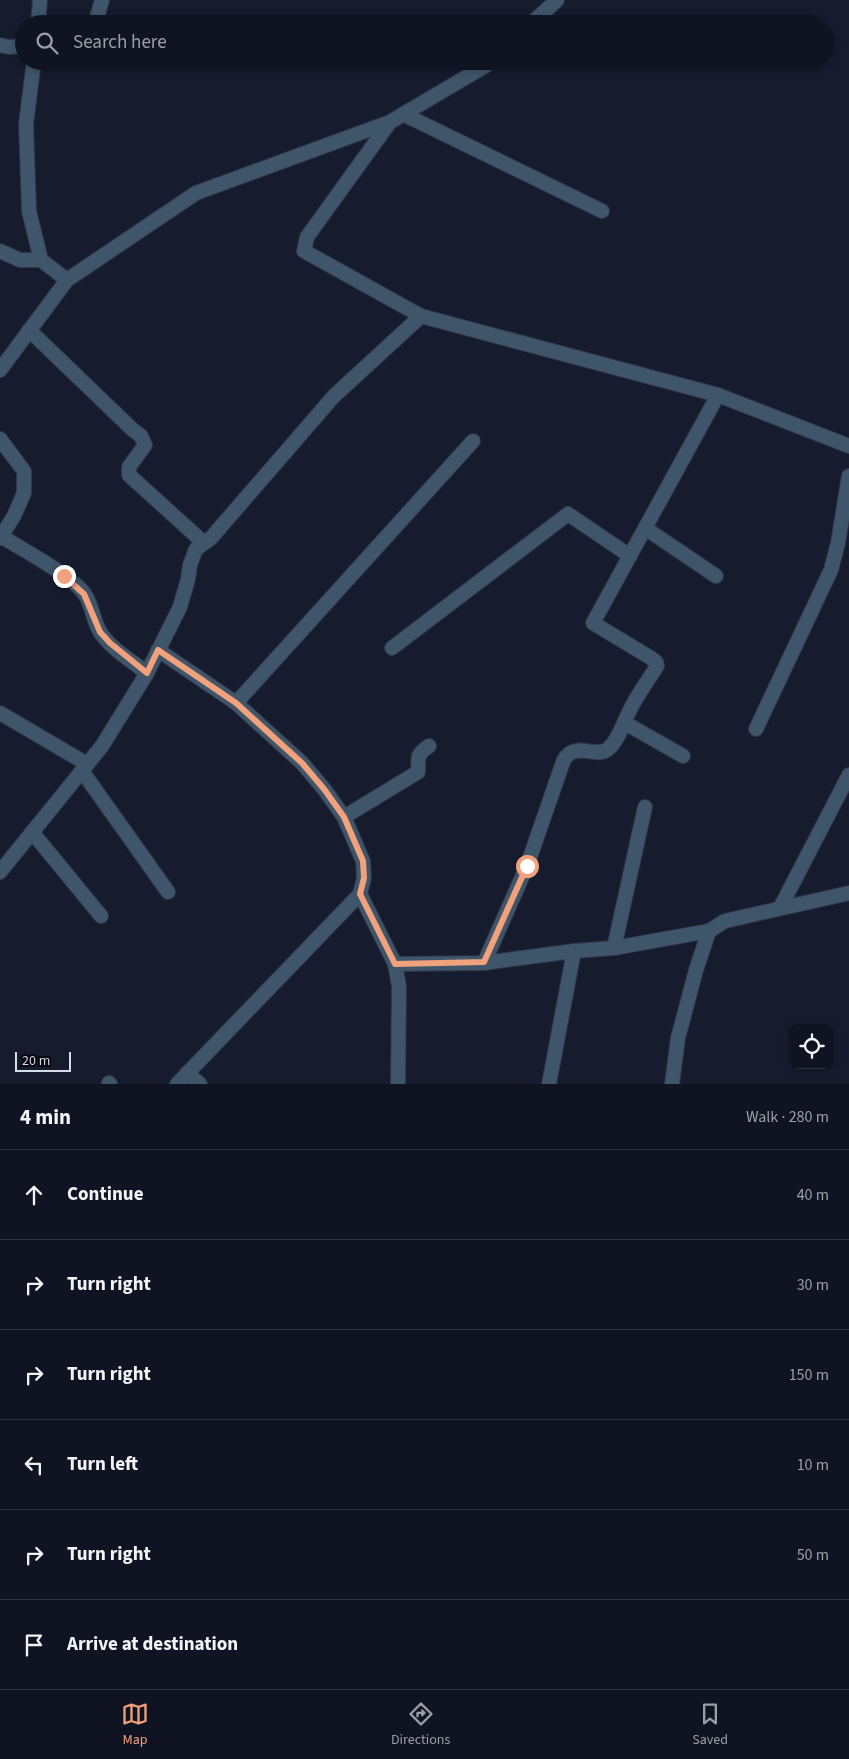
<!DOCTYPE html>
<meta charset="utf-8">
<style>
:root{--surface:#101422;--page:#1e212f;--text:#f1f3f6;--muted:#9c9ea5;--line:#303340;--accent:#f1a17c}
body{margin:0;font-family:"Source Sans 3",sans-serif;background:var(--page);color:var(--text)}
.controls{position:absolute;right:15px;bottom:15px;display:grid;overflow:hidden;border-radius:10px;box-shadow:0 2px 8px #0003}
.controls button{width:45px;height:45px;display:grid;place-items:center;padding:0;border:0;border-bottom:1px solid var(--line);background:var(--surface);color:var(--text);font:25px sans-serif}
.scale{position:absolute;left:15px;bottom:12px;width:56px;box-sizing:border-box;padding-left:5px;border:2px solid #d7dce9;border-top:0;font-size:14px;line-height:18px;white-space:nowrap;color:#d7dce9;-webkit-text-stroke:4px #05060e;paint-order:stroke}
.stop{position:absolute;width:15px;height:15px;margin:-11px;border:4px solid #f1a17c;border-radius:50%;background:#fff}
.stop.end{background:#f1a17c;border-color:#fff;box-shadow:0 1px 5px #0008}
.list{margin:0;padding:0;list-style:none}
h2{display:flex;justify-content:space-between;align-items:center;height:65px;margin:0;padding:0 20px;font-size:21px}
h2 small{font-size:16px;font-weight:400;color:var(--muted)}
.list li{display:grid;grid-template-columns:32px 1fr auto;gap:15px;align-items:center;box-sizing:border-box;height:90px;padding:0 20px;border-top:1px solid var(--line)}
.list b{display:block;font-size:19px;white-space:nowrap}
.list em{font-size:16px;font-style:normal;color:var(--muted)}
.icon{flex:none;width:28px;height:28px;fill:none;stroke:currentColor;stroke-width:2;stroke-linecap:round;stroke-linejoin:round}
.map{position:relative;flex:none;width:849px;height:1084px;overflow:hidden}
.search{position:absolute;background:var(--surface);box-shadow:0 2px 8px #0003;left:15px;right:15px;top:15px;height:55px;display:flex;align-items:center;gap:12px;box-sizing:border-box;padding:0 18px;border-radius:28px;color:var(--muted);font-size:19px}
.sheet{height:605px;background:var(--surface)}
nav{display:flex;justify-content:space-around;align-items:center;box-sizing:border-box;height:70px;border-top:1px solid var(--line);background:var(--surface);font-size:14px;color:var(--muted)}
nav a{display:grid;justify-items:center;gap:2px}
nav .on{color:var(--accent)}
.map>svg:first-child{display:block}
</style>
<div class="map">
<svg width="849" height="1084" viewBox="0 0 849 1084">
<rect width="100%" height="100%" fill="#161b2e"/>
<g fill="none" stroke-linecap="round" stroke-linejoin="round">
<!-- minor casing -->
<g stroke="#313648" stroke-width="16">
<g id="minor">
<path d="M38,24l2,-24"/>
<path d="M93,24l3,-3 6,-21"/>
<path d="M531,24l26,-24"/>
<path d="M0,45l9,2 15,-1"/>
<path d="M34,61l-8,63 3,87 12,49 26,20"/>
<path d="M403,114l199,97"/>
<path d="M390,122l-83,115 -3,14 117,65 297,79 131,51"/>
<path d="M0,251l20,9h21"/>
<path d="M29,330l103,99 9,7 4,9 -16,22v8l75,68"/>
<path d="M0,370l67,-90 129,-87 194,-71 95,-56 5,-5"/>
<path d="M0,439l24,32v22l-10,23 -14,22"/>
<path d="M645,528l71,48"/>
<path d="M1,536c22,14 68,38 83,57 8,11 9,27 16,39 11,17 32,29 47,41"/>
<path d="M392,648l176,-134 62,42"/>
<path d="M158,650l78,53 66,60 22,26 20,28 19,44 1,17 -4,16 -183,190"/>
<path d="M236,703l237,-262"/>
<path d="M0,713l87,51"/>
<path d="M625,723l58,33"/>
<path d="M756,729l75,-159 7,-27 11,-67"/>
<path d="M82,771l86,121"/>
<path d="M344,817l74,-45c1,-15 -3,-16 11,-26"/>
<path d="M32,832l69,84"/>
<path d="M0,872l102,-126 45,-73 33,-66 8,-28 2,-14 6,-16 15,-11 123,-142 87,-80"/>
<path d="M360,894l35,70 4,22 -1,98"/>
<path d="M780,908l69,-133"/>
<path d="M614,948l31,-141"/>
<path d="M484,963l43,-97 35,-101c1,-3 3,-8 6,-10 10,-11 30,3 40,-6 11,-9 15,-26 21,-37 7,-16 19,-31 28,-46l-1,-4 -5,-4 -58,-35 125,-228"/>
<path d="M395,964l89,-1 90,-12 40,-3 95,-17 16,-10 124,-28"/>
<path d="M187,1073l13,11"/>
<path d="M109,1083l1,1"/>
<path d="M549,1084l25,-133"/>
<path d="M672,1084l6,-46 18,-68 13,-39"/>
</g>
</g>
<!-- minor -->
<use href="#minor" stroke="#3e556a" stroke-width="14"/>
</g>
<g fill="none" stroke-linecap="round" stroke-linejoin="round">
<!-- route -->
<path stroke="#f1a17c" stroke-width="6" d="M64,576l20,18 16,38 10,11 37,30 11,-23 78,53 66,60 22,26 20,28 19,44 1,17 -4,16 35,70 89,-2 43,-96"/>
</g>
</svg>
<div class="controls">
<button><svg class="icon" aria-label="locate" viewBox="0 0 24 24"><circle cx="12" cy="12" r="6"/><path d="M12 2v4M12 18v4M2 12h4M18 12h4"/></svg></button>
</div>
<div class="scale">20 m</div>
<div class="stop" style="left:527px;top:866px"></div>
<div class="stop end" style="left:64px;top:576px"></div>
<div class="search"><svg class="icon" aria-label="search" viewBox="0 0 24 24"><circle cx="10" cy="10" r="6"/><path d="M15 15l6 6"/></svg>Search here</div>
</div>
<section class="sheet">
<h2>4 min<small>Walk · 280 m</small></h2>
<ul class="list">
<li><svg class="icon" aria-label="ahead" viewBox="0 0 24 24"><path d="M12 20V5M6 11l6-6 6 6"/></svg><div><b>Continue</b></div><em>40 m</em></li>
<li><svg class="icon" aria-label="right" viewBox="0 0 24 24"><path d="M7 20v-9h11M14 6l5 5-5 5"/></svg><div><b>Turn right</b></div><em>30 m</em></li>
<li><svg class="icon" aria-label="right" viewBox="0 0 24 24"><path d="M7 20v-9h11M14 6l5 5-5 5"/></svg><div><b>Turn right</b></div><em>150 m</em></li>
<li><svg class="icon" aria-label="left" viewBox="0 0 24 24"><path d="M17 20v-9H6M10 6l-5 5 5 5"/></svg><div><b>Turn left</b></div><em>10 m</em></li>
<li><svg class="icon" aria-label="right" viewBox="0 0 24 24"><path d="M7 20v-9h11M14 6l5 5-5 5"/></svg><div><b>Turn right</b></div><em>50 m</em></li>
<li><svg class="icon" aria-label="arrive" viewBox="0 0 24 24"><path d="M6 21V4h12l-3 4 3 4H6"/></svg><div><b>Arrive at destination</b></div></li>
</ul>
</section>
<nav>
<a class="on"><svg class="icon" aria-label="map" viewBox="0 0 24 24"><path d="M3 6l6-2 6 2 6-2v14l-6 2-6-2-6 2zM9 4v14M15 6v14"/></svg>Map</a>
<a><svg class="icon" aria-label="directions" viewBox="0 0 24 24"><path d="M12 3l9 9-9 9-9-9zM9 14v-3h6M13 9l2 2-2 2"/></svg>Directions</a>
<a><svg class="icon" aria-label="saved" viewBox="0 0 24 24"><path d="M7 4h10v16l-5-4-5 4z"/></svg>Saved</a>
</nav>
